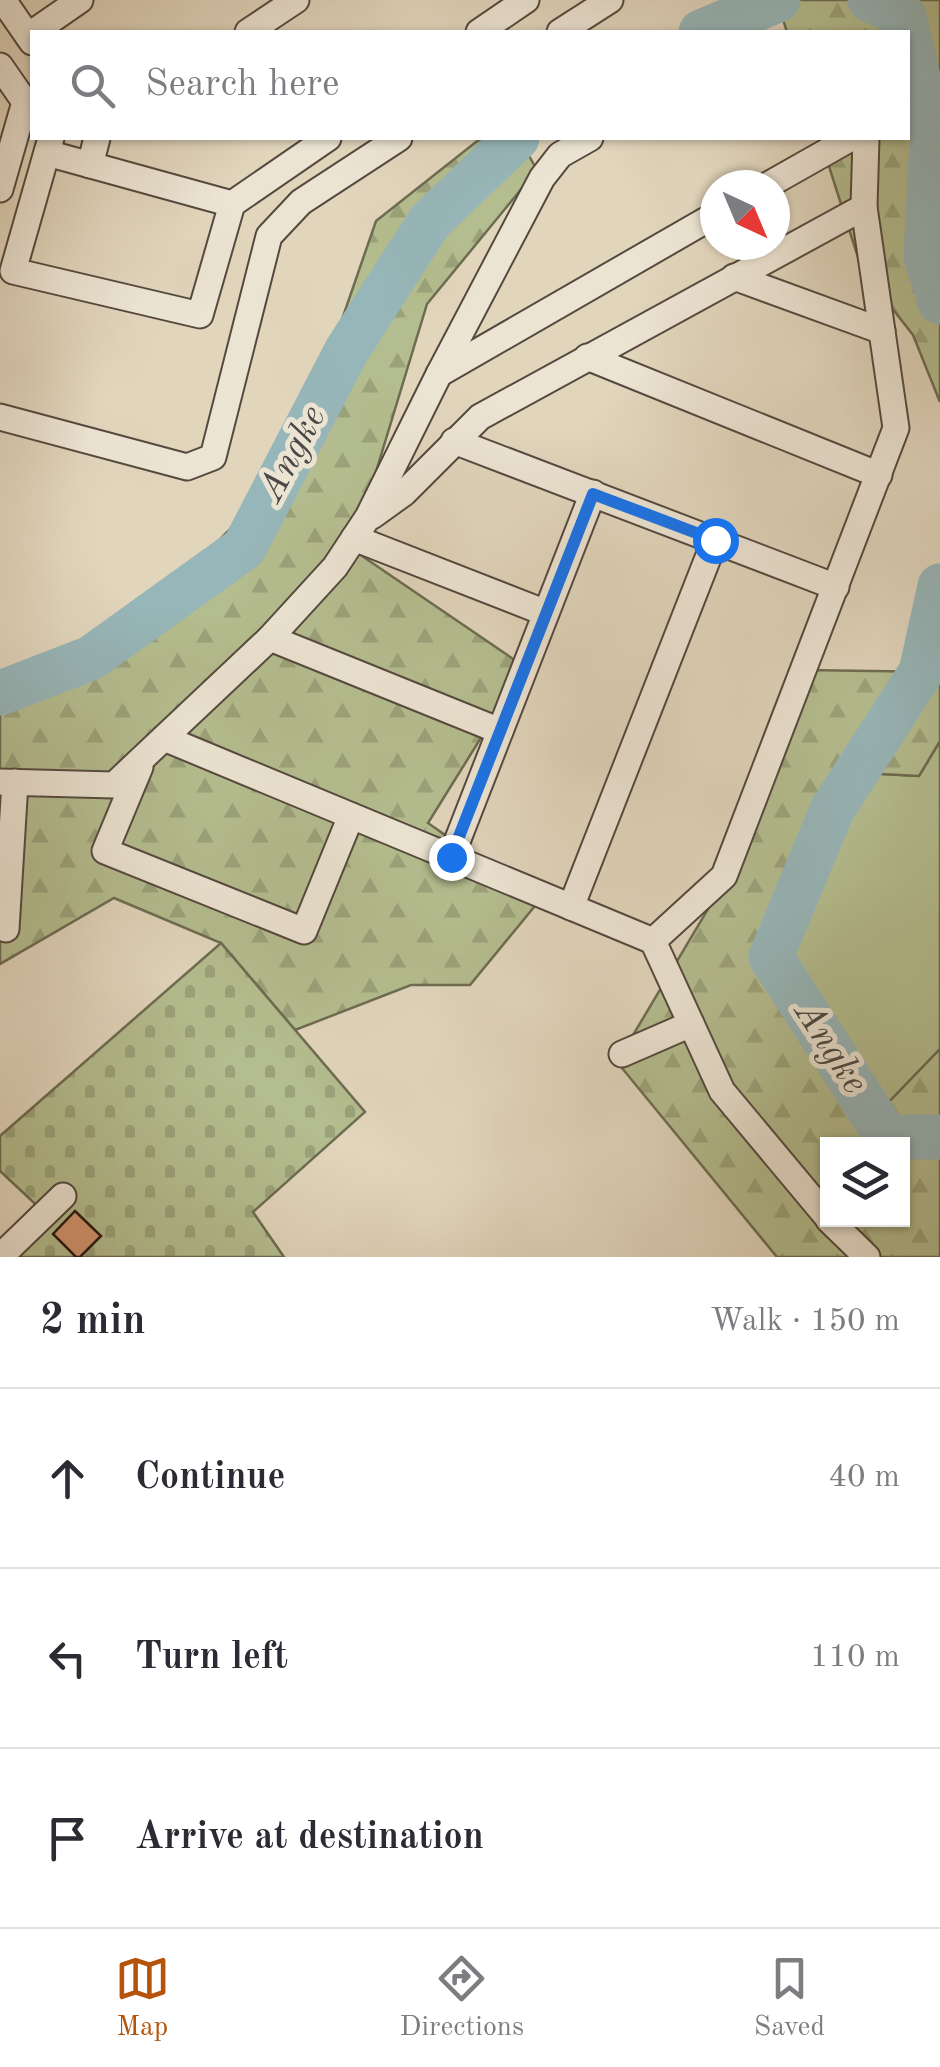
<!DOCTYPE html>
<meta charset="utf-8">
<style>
:root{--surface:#fff;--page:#f2f2f3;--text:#2b2b33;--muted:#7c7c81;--line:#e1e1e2;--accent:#b45309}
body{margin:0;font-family:"Old Standard TT",serif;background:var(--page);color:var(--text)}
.controls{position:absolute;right:30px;bottom:30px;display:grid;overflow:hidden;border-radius:0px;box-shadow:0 2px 8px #0004}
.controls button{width:90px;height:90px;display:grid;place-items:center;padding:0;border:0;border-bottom:2px solid var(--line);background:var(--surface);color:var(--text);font:50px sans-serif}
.compass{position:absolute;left:700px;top:170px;width:90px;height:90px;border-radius:50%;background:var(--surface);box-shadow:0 2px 8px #0004;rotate:136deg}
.stop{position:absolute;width:30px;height:30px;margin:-22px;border:8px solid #1a73e8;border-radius:50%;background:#fff}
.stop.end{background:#1a73e8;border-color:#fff;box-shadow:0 2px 10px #0008}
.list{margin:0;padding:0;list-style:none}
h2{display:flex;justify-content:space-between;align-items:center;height:130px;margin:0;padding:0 40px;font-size:42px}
h2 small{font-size:32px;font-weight:400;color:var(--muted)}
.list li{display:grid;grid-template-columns:65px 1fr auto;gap:30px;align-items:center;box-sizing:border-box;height:180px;padding:0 40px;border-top:2px solid var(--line)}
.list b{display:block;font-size:38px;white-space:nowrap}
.list em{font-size:32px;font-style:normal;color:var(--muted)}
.icon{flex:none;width:55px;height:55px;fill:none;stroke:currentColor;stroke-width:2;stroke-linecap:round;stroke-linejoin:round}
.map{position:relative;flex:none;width:940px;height:1257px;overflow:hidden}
.search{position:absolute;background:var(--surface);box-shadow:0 2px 8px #0004;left:30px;right:30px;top:30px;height:110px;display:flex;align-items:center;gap:25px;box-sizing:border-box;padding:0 35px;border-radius:0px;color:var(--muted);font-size:38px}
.sheet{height:670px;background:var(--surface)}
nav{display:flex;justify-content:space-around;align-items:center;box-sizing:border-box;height:140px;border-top:2px solid var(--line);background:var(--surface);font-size:28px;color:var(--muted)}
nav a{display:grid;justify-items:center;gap:5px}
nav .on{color:var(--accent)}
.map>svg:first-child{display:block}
</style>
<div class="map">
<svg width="940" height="1257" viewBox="0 0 940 1257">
<defs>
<pattern id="forest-firs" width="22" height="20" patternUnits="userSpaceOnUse" patternTransform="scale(2.5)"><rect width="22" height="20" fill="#b4bd8f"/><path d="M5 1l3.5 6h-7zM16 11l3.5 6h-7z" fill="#9ba27a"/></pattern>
<pattern id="cemetery-stones" width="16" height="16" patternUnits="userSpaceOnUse" patternTransform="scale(2.5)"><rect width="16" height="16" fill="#b4bd8f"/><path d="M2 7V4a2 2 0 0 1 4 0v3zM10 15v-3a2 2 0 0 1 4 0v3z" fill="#9ba27a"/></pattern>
</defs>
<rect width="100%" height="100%" fill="#e1d5bc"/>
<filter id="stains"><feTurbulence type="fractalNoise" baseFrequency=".002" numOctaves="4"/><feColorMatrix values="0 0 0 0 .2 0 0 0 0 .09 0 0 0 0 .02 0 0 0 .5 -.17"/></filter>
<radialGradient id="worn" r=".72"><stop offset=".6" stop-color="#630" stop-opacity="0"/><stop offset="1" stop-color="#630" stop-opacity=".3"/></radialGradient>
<!-- green -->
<path fill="#b4bd8f" stroke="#6d6c52" stroke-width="2.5" d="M940,741v308l-54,56 -107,-113 5,-74 79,-145 56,3z"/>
<!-- forest -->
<g fill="url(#forest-firs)" stroke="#6d6c52" stroke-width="2.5" fill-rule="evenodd">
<path d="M777,0h163v402l-27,-67 -51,-65 -42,-132h88v-106h-121z"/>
<path d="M481,138h38l18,32 -110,134 -59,194 -28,43 185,126 -97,156 111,78 -69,84h-59l-116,45 -74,-87 -107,-45 -114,66v-289l132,-46 159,-162 85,-246z"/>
<path d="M805,670l135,2v69l-21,35 -56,-3 -79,144 -5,75 107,113 54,-56v208h-163l-160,-195 100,-168zM828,1144h74v76h-74z"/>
</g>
<!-- cemetery -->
<path fill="url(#cemetery-stones)" stroke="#6d6c52" stroke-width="2.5" d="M221,943l144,169 -112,100 31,45h-283l45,-43 -46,-43v-35z"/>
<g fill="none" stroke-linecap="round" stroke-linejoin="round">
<!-- river -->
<g stroke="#97b6b9" stroke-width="45">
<path d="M870,0l34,16 28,122 -6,119 14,45"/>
<path d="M701,32l77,-32"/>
<path d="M940,586l-19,86 -89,138 -61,147 116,180h53"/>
<path d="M0,693l91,-35 153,-110 103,-198 83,-129 87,-83"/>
</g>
</g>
<!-- building -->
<path fill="#d59771" stroke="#261a15" stroke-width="2.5" d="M75,1211l26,25 -21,21h-4l-23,-23z"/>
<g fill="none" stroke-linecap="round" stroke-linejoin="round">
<!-- minor casing -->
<g stroke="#55493f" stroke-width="29">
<g id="minor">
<path d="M3,0l29,42"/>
<path d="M248,32l48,-32"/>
<path d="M479,32l47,-32"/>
<path d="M560,32l50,-32"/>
<path d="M28,36l52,-36"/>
<path d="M0,66l25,36 -25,87"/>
<path d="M51,138l-38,133 187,44 32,-111 96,-66"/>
<path d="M47,153l185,51"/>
<path d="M90,165l7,-27"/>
<path d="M768,185l83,-47"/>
<path d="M734,277l148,54"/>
<path d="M587,357l292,118"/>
<path d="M439,374l276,-159"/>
<path d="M0,417l187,50 26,-10 56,-221 32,-34 98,-64"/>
<path d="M454,441l382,146"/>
<path d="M372,516l32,-23 76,-76 384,-210"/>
<path d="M354,538l192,75"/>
<path d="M270,638l230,93"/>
<path d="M164,738l489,203"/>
<path d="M140,767l-35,84 199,80 47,-115"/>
<path d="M0,782l114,3 156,-147 65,-71 33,-50 71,-143 103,-196 18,-23 30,-17"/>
<path d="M451,857l142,-364"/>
<path d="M571,907l144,-367"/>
<path d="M6,929l9,-147"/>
<path d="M622,1054l69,-30"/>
<path d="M828,1218l-106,-127 -69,-150 71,-65 172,-448 -32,-221 2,-69"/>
<path d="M829,1220l38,37"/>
<path d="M0,1257l63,-61"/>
</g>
</g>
<!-- minor -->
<use href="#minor" stroke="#ece4d3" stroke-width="25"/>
</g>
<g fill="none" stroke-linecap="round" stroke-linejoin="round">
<!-- route -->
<path stroke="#1a73e8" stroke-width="12" d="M451,857l142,-363 122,46"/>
</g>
<g text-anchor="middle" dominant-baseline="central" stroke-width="10" stroke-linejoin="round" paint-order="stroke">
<!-- water labels -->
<g font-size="38" font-style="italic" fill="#484946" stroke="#ece4d3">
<text transform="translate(293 454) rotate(-62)">Angke</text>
<text transform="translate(830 1048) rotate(57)">Angke</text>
</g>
</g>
<rect width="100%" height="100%" filter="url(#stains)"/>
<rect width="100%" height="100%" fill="url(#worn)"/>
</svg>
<div class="controls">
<button><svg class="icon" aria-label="layers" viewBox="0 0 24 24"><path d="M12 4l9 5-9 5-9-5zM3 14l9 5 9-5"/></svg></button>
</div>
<svg class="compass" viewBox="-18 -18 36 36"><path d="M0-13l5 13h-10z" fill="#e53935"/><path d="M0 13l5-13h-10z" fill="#7c7c81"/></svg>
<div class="stop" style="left:715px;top:540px"></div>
<div class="stop end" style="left:451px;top:857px"></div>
<div class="search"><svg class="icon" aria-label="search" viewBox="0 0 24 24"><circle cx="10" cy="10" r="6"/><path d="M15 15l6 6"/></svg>Search here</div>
</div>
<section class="sheet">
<h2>2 min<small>Walk · 150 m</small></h2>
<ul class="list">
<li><svg class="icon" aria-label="ahead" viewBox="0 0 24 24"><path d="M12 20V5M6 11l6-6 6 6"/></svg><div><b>Continue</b></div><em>40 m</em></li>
<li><svg class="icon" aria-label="left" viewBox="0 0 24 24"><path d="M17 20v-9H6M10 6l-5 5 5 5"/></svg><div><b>Turn left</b></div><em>110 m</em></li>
<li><svg class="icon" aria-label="arrive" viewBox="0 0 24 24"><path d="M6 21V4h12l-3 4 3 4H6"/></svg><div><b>Arrive at destination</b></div></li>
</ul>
</section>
<nav>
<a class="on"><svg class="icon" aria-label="map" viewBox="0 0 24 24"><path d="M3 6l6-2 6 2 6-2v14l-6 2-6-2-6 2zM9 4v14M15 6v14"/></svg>Map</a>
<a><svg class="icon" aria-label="directions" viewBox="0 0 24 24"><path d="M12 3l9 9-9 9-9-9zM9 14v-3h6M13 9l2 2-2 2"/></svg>Directions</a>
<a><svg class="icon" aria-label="saved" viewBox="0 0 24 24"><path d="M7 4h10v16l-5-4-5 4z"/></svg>Saved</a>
</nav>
